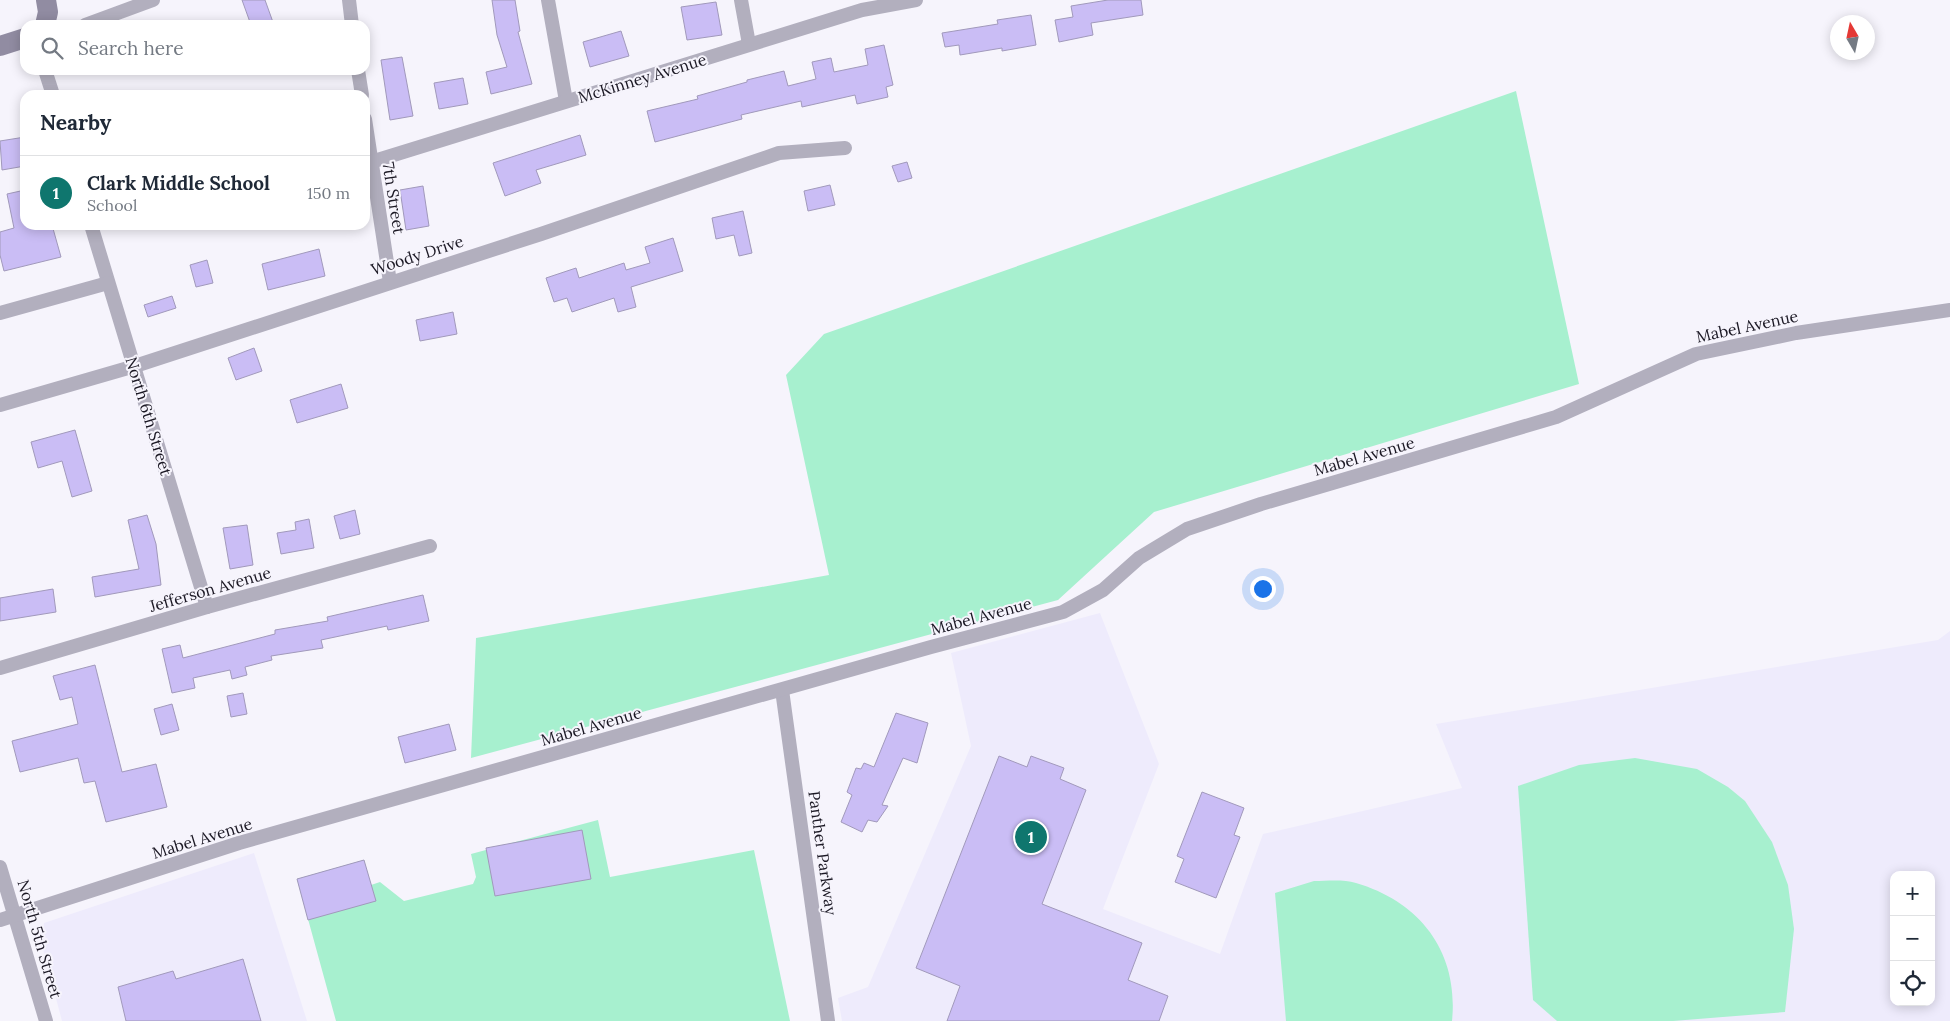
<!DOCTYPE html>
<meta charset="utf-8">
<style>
:root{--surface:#fff;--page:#f6f6f7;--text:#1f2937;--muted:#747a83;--line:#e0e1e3;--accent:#0f766e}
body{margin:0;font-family:Lora,serif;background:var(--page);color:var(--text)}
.controls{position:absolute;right:15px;bottom:15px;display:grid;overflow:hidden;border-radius:10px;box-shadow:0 2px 12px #0003}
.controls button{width:45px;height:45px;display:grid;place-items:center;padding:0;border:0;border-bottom:1px solid var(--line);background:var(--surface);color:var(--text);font:25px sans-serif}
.compass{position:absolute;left:1830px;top:15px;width:45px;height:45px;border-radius:50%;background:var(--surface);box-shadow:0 2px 12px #0003;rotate:351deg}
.you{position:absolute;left:1262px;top:588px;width:18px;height:18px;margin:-12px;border:4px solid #fff;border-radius:50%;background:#1a73e8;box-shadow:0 0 0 8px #1a73e833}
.badge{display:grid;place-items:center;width:32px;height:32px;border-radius:50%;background:var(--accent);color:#fff;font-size:16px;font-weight:700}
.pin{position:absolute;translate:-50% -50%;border:2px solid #fff;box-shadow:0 1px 5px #0006}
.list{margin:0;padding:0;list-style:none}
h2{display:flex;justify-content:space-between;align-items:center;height:65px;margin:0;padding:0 20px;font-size:21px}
h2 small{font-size:16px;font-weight:400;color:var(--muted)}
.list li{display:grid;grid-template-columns:32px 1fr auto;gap:15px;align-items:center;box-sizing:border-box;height:75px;padding:0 20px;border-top:1px solid var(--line)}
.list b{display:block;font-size:19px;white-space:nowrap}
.list p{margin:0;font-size:16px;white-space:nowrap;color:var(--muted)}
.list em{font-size:16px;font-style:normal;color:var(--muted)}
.icon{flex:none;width:28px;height:28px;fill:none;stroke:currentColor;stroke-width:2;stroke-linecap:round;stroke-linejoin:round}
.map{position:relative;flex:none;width:1950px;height:1021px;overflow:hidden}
.search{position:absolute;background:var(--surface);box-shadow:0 2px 12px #0003;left:20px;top:20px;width:350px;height:55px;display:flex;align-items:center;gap:12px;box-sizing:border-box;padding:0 18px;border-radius:15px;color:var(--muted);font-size:19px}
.panel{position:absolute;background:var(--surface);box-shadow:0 2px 12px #0003;left:20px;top:90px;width:350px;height:140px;border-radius:15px}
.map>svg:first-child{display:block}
</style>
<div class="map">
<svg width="1950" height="1021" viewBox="0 0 1950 1021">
<rect width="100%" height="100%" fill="#f6f4fc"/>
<!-- built -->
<g fill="#eeebfc" fill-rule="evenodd">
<path d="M1100,613l59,151 -56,145 117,45 43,-120 199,-46 -26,-64 502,-84 12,-9v390h-1108l-4,-23 30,-11 103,-241 -20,-93zM1894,875h37v127h-37z"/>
<path d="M254,853l53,168h-245l-21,-79 3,-19z"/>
</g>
<!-- green -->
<g fill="#a7f0cf">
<path d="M1516,91l63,293 -425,128 -96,88 -587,158 5,-120 353,-63 -43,-200 38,-41z"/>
<path d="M1635,758l62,11 31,18 17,14 27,41 16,43 6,44 -9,83 -112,9h-116l-24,-21 -15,-214 61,-21z"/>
<path d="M598,820l12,57 144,-27 36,171h-454l-39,-142 67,-19 7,25 9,-3 24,19 69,-17 3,-7 -5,-23z"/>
<path d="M1314,881c13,0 29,-2 42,2 65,19 103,70 96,138h-166l-11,-128z"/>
</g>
<!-- building -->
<g fill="#cabdf5" stroke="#a199bb">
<path d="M242,0h23l9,25h-23z"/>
<path d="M492,0h23l5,31 -2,1 14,52 -41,10 -5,-22 21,-5 -10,-32z"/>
<path d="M1108,0h33l2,15 -52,8 2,12 -34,7 -4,-22 18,-3 -2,-11z"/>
<path d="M716,2l6,33 -35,5 -6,-33z"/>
<path d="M1031,15l5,30 -34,6v-3l-42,7 -1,-10 -14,2 -3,-14 56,-9 -1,-4z"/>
<path d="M621,31l8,25 -39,11 -7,-25z"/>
<path d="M884,45l9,40 -7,2 2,10 -31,7 -2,-9 -53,12 -1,-6 -60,14 1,4 -87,23 -8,-31 51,-12 -1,-3 50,-14v-2l37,-9 4,15 28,-7 -4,-17 19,-4 3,14 34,-7 -3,-16z"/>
<path d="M402,57l11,59 -23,4 -9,-60z"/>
<path d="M463,78l5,26 -29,5 -5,-26z"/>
<path d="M580,135l6,20 -50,15 5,13 -36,13 -12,-33z"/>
<path d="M25,137v29l-23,4 -2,-29z"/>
<path d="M907,162l5,16 -14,4 -6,-16z"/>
<path d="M830,185l5,20 -27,6 -4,-20z"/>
<path d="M423,186l6,40 -23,4 -6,-40z"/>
<path d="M25,190v35h27l9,32 -57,14 -4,-16v-23l14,-4 -7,-34z"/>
<path d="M743,211l9,42 -13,3 -5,-21 -18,4 -4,-21z"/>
<path d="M673,238l10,33 -52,16 5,20 -18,5 -4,-14 -42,14 -5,-14 -13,4 -8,-24 30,-10 3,10 45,-15 2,7 24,-7 -5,-16z"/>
<path d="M319,249l6,27 -57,14 -6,-26z"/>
<path d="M207,260l6,23 -17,4 -6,-22z"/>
<path d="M172,296l4,12 -28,9 -4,-12z"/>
<path d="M453,312l4,22 -37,7 -4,-21z"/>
<path d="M254,348l8,23 -26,9 -8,-22z"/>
<path d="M341,384l7,24 -51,15 -7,-23z"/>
<path d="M75,430l17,61 -20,6 -10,-36 -24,7 -7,-26z"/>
<path d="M355,510l5,24 -20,5 -6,-23z"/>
<path d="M147,515l9,29 5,41 -66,12 -3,-20 47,-8 -11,-49z"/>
<path d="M309,519l5,29 -33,6 -4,-21 19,-3 -1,-8z"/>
<path d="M247,525l6,40 -23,4 -7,-41z"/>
<path d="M53,589l3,23 -56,9v-23z"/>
<path d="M423,595l6,26 -41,9 -1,-4 -66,14 2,8 -52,8 1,4 -27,7 2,8 -15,4 -2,-9 -37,8 2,10 -23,5 -10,-44 18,-4 3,13 92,-24v-4l53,-9 -1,-4z"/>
<path d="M95,665l27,107 34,-8 11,43 -61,15 -11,-41 -11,2 -6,-25 -58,14 -8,-31 66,-17 -6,-27 -12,3 -7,-24z"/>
<path d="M243,693l4,21 -16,3 -4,-21z"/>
<path d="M172,704l7,26 -18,5 -7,-26z"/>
<path d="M896,713l32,10 -11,40 -14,-5 -21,47 6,1 -11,16 -9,-2 -6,12 -21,-10 11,-27 -5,-3 9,-24 5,1 3,-6 10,4z"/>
<path d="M449,724l7,26 -51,13 -7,-26z"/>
<path d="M999,756l28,11 4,-11 33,12 -4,11 26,11 -44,114 100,39 -14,37 40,16 -9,25h-212l13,-35 -44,-18z"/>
<path d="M1202,792l42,16 -10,27 6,2 -24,61 -41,-16 9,-23 -7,-3z"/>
<path d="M582,830l9,49 -96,17 -9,-48z"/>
<path d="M364,860l12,41 -68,19 -11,-41z"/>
<path d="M243,959l18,62h-135l-8,-34 55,-16 3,8z"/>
</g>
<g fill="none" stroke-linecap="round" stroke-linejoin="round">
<!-- street -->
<g stroke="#b2afbe" stroke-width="14">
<path d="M349,0l3,25"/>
<path d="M548,0l18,101"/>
<path d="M741,0l8,44"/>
<path d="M85,25l68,-25"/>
<path d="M45,70l8,25"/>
<path d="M358,70l4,25"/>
<path d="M365,119l25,163"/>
<path d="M371,162l491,-152 54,-10"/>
<path d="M91,225l116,382"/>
<path d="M0,313l108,-30"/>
<path d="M0,405l135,-39 406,-132 238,-81 66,-5"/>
<path d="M0,668l207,-61 223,-61"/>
<path d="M782,690l46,331"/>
<path d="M0,867l46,154"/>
<path d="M0,920l239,-77 692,-196 132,-35 40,-22 36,-32 48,-29 74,-25 295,-87 140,-63 100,-21 154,-23"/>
</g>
<!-- secondary -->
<g stroke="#918ca2" stroke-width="20">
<path d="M45,25l3,-13 -2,-12"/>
<path d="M0,46l25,-8"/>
</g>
</g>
<g text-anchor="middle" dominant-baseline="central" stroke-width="4" stroke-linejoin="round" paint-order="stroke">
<!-- street labels -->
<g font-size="16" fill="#1b1824" stroke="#f6f4fc">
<text transform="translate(642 78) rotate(-17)">McKinney Avenue</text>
<text transform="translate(394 198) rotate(81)">7th Street</text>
<text transform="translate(417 255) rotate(-18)">Woody Drive</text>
<text transform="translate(1747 326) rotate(-12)">Mabel Avenue</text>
<text transform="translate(149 416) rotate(73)">North 6th Street</text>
<text transform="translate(1364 456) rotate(-16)">Mabel Avenue</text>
<text transform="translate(210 589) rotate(-16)">Jefferson Avenue</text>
<text transform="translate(981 616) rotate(-15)">Mabel Avenue</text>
<text transform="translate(591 726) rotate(-16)">Mabel Avenue</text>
<text transform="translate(202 838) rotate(-17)">Mabel Avenue</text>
<text transform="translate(823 853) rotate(82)">Panther Parkway</text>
<text transform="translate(40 939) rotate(74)">North 5th Street</text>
</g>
</g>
</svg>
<div class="controls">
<button>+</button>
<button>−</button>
<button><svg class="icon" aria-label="locate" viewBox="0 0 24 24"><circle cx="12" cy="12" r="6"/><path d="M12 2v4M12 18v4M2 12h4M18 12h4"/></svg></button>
</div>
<svg class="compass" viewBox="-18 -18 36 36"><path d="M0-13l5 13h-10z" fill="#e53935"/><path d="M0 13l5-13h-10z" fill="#747a83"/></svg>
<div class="you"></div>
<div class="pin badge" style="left:1031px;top:837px">1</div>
<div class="search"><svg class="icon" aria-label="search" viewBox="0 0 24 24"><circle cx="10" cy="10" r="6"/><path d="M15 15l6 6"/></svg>Search here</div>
<section class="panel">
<h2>Nearby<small></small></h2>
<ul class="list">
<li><span class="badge">1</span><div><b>Clark Middle School</b><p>School</p></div><em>150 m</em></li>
</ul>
</section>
</div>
